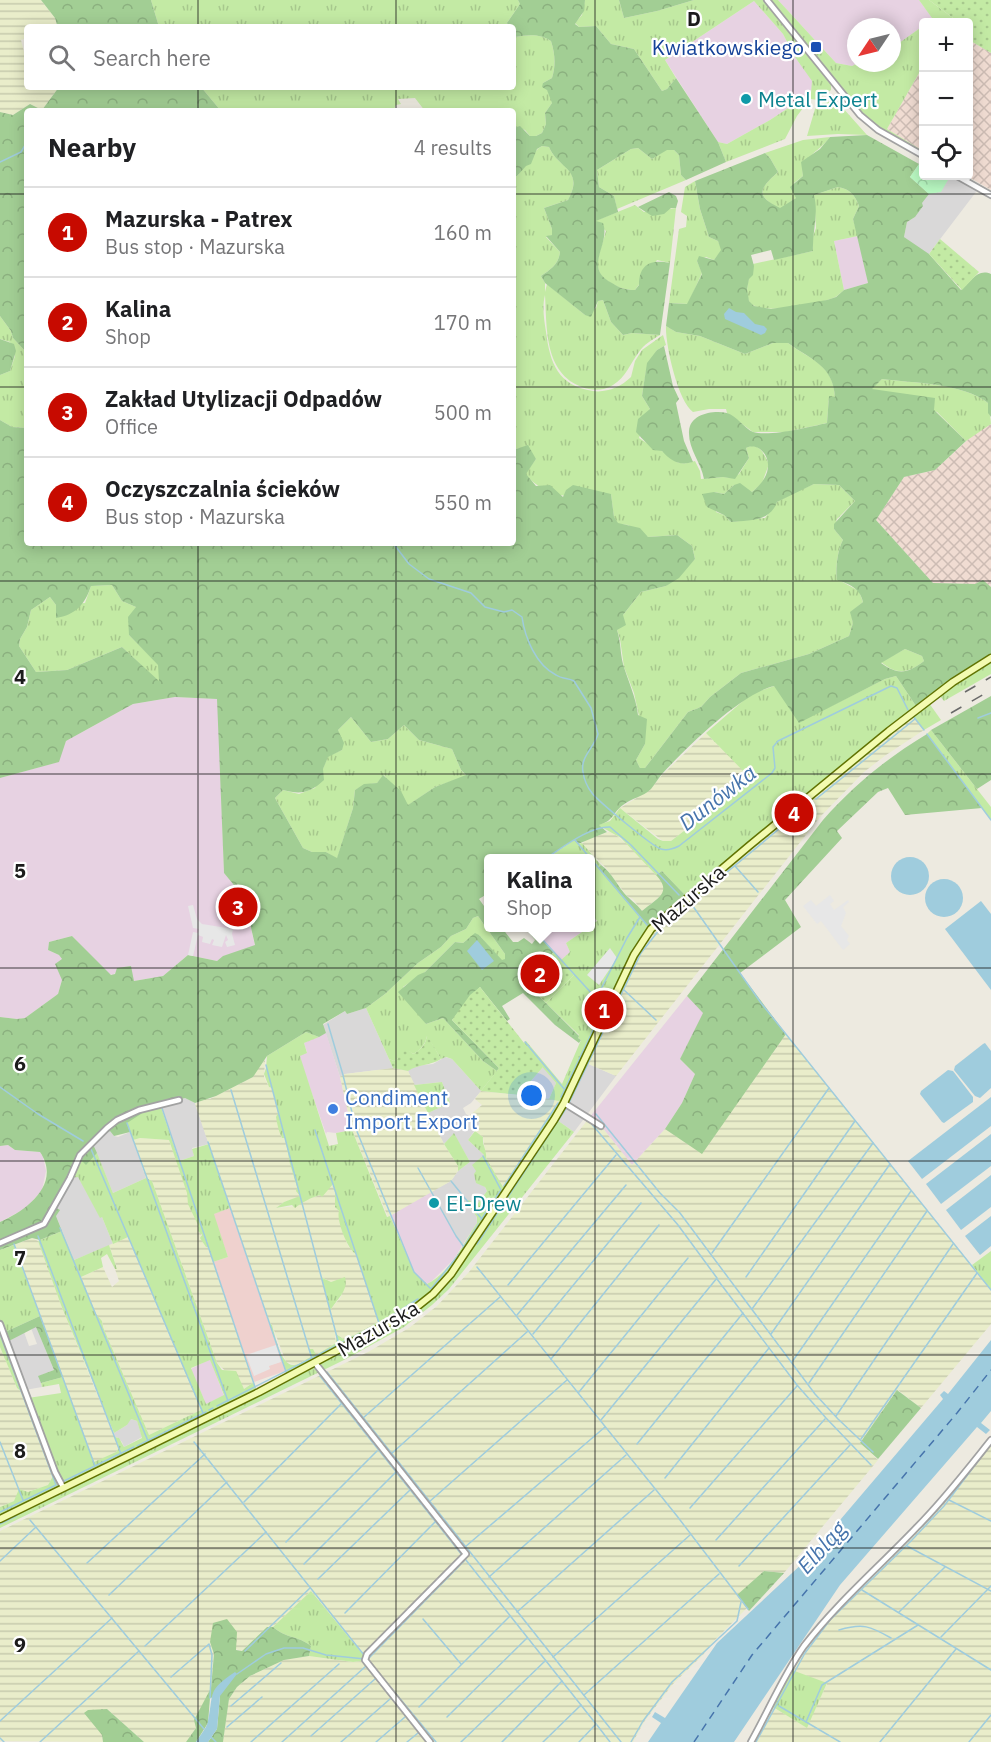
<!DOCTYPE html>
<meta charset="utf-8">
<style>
:root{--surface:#fff;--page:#f2f2f2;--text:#202124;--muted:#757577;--line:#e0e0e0;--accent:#c70a00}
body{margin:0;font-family:"IBM Plex Sans",sans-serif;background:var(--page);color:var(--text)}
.controls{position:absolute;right:18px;top:18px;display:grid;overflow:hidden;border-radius:6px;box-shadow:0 3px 15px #0003}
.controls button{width:54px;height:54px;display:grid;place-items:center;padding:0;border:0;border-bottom:2px solid var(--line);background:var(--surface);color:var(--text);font:30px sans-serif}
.compass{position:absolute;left:847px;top:18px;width:54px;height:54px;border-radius:50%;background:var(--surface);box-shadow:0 3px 15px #0003;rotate:235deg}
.you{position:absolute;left:532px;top:1096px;width:21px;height:21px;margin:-15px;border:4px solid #fff;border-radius:50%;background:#1a73e8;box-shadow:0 0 0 9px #1a73e833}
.badge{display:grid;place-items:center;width:39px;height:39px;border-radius:50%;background:var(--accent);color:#fff;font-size:20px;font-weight:700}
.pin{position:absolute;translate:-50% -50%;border:3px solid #fff;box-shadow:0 2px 6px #0006}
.popup{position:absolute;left:484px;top:854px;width:111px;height:78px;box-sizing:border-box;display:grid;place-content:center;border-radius:6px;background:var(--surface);filter:drop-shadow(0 2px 4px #0005);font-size:20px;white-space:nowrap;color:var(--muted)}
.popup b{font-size:22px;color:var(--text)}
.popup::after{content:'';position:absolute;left:50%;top:100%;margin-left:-12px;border:12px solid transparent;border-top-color:var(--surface)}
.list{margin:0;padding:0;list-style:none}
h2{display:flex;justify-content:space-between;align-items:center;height:78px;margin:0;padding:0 24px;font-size:26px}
h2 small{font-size:20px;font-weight:400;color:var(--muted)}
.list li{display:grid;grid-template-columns:39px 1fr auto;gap:18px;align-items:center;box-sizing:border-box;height:90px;padding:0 24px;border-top:2px solid var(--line)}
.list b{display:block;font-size:22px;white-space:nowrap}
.list p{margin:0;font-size:20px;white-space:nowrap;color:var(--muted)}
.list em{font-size:20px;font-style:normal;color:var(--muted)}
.icon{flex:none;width:33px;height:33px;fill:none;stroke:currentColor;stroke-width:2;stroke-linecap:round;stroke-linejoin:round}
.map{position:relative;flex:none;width:991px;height:1742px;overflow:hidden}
.search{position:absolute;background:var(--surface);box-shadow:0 3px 15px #0003;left:24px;top:24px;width:492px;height:66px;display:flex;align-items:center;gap:15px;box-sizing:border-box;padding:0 21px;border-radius:6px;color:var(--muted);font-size:22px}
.panel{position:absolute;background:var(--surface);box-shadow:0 3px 15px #0003;left:24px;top:108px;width:492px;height:438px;border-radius:6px}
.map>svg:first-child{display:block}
</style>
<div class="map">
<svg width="991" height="1742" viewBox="0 0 991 1742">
<defs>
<pattern id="military-cross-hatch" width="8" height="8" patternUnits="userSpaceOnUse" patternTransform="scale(1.5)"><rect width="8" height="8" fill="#f0dcd2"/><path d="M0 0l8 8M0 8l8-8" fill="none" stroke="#cdbcb4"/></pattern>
<pattern id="farmland-rules" width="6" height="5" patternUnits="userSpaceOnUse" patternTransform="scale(1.5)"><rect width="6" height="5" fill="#e9edca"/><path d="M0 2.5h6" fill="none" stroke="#c7cbad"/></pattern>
<pattern id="grass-tufts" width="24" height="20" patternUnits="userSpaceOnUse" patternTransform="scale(1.5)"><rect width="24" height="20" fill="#c3eaa4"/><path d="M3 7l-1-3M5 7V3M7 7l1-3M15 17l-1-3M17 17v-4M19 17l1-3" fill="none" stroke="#a7c88d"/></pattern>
<pattern id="forest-crowns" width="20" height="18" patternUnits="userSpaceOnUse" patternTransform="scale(1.5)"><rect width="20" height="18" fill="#a2ce94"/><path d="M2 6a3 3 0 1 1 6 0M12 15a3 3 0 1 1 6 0" fill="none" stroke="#8bb07f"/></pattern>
<pattern id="park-crowns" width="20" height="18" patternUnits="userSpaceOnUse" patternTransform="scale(1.5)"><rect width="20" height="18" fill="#bafac3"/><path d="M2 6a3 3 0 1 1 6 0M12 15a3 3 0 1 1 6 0" fill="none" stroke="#9fd6a7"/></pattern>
<pattern id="garden-dots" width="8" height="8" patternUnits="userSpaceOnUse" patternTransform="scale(1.5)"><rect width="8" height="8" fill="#c3eaa4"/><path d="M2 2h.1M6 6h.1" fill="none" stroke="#a7c88d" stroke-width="1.8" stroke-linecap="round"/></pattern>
</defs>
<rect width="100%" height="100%" fill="#edeae0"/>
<!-- residential -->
<g fill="#d9d8d8">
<path d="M923,156l1,20h33l22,12 -51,67 -24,-18 3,-15 8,-5 -5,-40z"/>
<path d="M366,1008l27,60 -48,6 -5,3 -17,-52 22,-14 2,3z"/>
<path d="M445,1057l7,2 29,32 -10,12 -8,5 3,6 14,9 -12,17 16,15 -8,16 11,20 -11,15 1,17 -15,23 -32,-54 21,-11 7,-10 12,-9 -16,-28 -10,10 -16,-31 22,-10 -8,-21 -28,3 -6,-14 7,-5 18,-2z"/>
<path d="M586,1063l30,13 -42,56 -17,-12z"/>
<path d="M543,1067l13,16 -7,16 -29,-4 2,-6h2z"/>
<path d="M185,1098l10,5 14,41 -17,4 2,8 -15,5 -19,-57z"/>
<path d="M110,1130l4,6 4,1 12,-5 16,46 -33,15 -21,-51z"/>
<path d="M78,1176l22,41h2l11,27 -39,16 -18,-44 -1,-10 15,-28z"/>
<path d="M36,1327l18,43 -15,6 3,11 -17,3 -18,-48 17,-10 5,14 8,-2 -6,-16z"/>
<path d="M131,1419l6,2 5,16 -18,10 -2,-5 -5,-5h-2l-1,-4 13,-8 1,-5z"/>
</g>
<!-- commercial -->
<path fill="#efd1ce" d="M230,1208l55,163 -31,11 -41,-120 15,-5 -15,-43z"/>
<!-- industrial -->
<g fill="#e7d2e2">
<path d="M778,0h141l14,19 -5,3h-4l-1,4 -31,22v-21h-36v36h2l-6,3 -16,-3z"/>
<path d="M754,1l29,33 12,23 18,24 -2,12 -41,27 -43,24 -9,-2 -53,-82z"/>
<path d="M858,236l10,47 -24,7 -10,-49z"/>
<path d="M175,697l43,2 6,174 19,20 12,53 -31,10 -7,5 -29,-6 -25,21 -29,5 -17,-10 -4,4 -6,-2 -35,-37 -23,6 -1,8 11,5 3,4v21l-4,14 -33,24 -8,1 -17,-2v-239l58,-16 8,-21 67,-37z"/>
<path d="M532,928h56l-22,15 4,9 -9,8z"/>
<path d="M687,996l17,17 -24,46 15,15 -13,29 -17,26 -33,36 -31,-39 -12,-8z"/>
<path d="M326,1033l14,44 12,53 -16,3 -9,-1 -1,2 -27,-78 8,-4 -3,-9z"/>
<path d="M8,1145l7,5 25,2 3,5 3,14 -4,19 -16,18 -26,14v-76z"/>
<path d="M430,1192l32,54 -8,13 -22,22 -5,3 -13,-12 -24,-56z"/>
<path d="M210,1359l14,37 -18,8 -15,-35z"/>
</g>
<!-- military -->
<g fill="url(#military-cross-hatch)">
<path d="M969,40l22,13v137l-24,-14h1z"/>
<path d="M923,66v85l-36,-22z"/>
<path d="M991,424v163l-9,-7 -7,4 -42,-1 -57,-63 28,-43 31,-7 38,-35z"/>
</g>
<!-- farmland -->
<g fill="url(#farmland-rules)" fill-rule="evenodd">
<path d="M0,0h41l14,18 2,7 -4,2h-26v11l-6,2 4,16 2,-1v32h32l-17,23 -12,-6 -17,11 -13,-3z"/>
<path d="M912,716l12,14 -38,25 -22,17 -44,45 -204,259 -30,-13 57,-118 14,-18 87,-74z"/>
<path d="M706,733l46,46 -81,62h-8l-43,-33 30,-18 12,-15z"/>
<path d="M611,831l22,18 32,36 -2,9 -21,17 -9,-12 -6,-3 -21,-28 -24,-24 4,-4z"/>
<path d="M786,1034l205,256v34l-70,84 -23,-18 -38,53 18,17 -94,113 -20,-2 -27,25 10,12 -33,33 -11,14 -30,29 -29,38 -11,20h-199l-123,-151 -38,36h-6l-25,24 -32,-9 4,12 -3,34 -15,40 -10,14h-42l-37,-33 -9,1 5,32 -103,-1v-210l368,-179 41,-24 28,-22 32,-34 120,-154 12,8 31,39 33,-36 37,24z"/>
<path d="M265,1060l-1,17 5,10 3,1 6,25 3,23 1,2h3l15,59 -16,5 -8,6 22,-2 3,-4 19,-7 12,-12 3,9v15l4,4 3,19 6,16 8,7 22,69 -33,18 -7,-5 -3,1 1,7 -20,12 -7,-6 2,8 -15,8 -10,-3 -14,-37 -3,-3 -74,-218 9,-5h6l43,-22 3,-8zM321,1277l10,5 14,-4 -4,19 -11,13z"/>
<path d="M393,1068l15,3 36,73 14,22v5l-7,10 -63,36 -36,-87 -12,-53 5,-3z"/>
<path d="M481,1091l78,9 -56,88 -17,-30 -3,-21 -8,-6 5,-8 -10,-8 12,-10 -7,-6z"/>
<path d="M140,1138l29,2 30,85 -1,6 3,2v6l7,8 46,135 -10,7 -27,-26 -65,-182 -6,-3 -13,-38z"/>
<path d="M128,1237l73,173 -52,25 -46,-108 -1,-6 -6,-6 -15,-38 22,-10 9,20 7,-6 -4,-12 2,-1 -8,-23z"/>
<path d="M32,1238l6,3 23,64 58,143 -3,4 -22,11 -80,-218z"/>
<path d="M0,1347l17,41 5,4 31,84 -5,9 -20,7 -4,-1 -10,10 -14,6z"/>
<path d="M991,1442v300h-237l19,-35 33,20 21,-43 -35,-14 11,-18 25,-33 109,-109z"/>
<path d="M309,1656l44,6 9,-1 67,81h-206l6,-43 8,-12 13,-11 34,-16z"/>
</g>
<!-- grass -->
<g fill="url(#grass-tufts)" fill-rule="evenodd">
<path d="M151,0h367l2,4 -13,19 2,4h-350z"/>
<path d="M585,0h34l5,18 33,-7 37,-11h69l68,83v7l-13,10 -7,-1 -3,-5 3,-1 1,-12 -17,-24 -12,-23 -29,-33 -89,59 11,18 -9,11 -5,2 -28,-42 -23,-5 -15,-18 -17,1 -4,-4 7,-8z"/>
<path d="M767,0h11l58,63 16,3 6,-3h34v-15l31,-22v40l-36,63 36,22v5l-55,-33z"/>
<path d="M919,0h10l24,18 -3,4h-22l4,-4z"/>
<path d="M513,33l1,4c14,-2 25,-4 37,4 4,13 5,24 1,37l-9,5 8,13 1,7 -7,10 1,11 -4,9 -6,3h-6l-5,-6 -9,-3 -3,1v-17h-88l-10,-13 -17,1 3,5 -5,1 -3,6h-172l-20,-24h312z"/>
<path d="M802,99h2l2,5 -9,12 -12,23 -59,23 -8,-20 9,2 43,-24z"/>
<path d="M826,100l4,3 12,4 25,28 -29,-1 -31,2 8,-27z"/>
<path d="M830,137c-9,14 -30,20 -27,39l-9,7 2,15 -16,11c-25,-14 -21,-20 -2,-37l-8,-14 -5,-5 38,-13z"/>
<path d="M542,146l7,1c9,22 36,21 19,53l-24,8 8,21v6l-6,2 14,15c-1,12 -10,18 -19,24l4,7v9l2,-8 38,31 11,-7 2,-7 5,-1 8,22 12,13 9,-2 28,2c-8,5 -16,9 -21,17 -9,12 -13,25 -26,33 -10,6 -21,6 -31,2 -38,-14 -35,-59 -37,-92 -3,12 -1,24 1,37 4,31 12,54 47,59 13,2 28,-4 38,-14l4,-16 7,-11 21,-15 3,10 -9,5 -11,21 -4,25 8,13 -11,29c7,5 14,9 21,12 16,8 14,18 35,11l5,10 1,8 22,-2 9,1 7,-4 10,-16 -3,-10c13,-7 18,6 23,16l-7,19 -10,9 -18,-7 -10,9 -10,-2 2,20 8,3 7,7 34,-4 12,-16 14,-8 23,-10 25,1 16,16 -18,18 -3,10 9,11c-5,8 -8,30 -6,39l22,12 4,11 -12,10 2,11 -4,13 -40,18 -68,19 -31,24 -9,10 -13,5 -43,56h-5l-4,-8 9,-16 -11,-51 -10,-26 -4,-28 -3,-9 6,-15 18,-23 25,-6 29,-27 -3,-13 -15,-11 -29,2 -20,-12 -10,-1 -4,-6 -3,-24c-35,2 -60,9 -86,-20l11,-15 -17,-11 -6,2v-274h4c7,-8 17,-26 25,-30z"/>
<path d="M638,148l14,11 15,-10 7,1 5,5 2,20 5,5 -69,29 -3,-13 -15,-9 -2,-17 34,-21z"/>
<path d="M695,181l5,28 9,28 9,4 4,9 -8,10 -8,-3 -9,4 5,12 -14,31 -19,-1 10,-74 7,-2 1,-11 -6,-4 4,-25z"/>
<path d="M838,187c12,2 17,8 21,19l-6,13 5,17 -24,5 10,49c-4,3 -7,7 -11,8 -14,6 -77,19 -84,3 -5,-11 1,-26 4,-37l60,-13 -1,-12 4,-11 -2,-33z"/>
<path d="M635,205l9,7 32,-4 -6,55 -13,-3 -22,30c-10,0 -15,-2 -24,-7 -23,-11 -10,-32 -5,-52l-11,-10z"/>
<path d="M0,316l11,15 2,7 14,15 -2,27 2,3v45l-15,-1 -12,-7v-45l10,-4 5,-15 -5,-14 -10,-3z"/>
<path d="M666,326l10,6 24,4 45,18 28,-11h15c24,18 45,21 47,54h-6l-2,26 -41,9h-33l-26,-19 -1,-4h-17l-16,3c-15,-10 -28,-68 -27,-86z"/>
<path d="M882,379c30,4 82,4 106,24 0,8 3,13 3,21l-25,17 -29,-29 -66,-23z"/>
<path d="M112,585l10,16 14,6 -7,28 30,30v17l-37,-35 -55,23 -31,2 -17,-26 1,-7 7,-12 4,-17 19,-13 6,8 29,-2 6,-17z"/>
<path d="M905,649l17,7 2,5c-17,13 -27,14 -43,1z"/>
<path d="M991,661v13l-47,27 -5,-6z"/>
<path d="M896,676l20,30 -230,190 -24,-25 -6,4 -35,-37 -23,-13 12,-4 10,-13 38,31 5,2h8l80,-62 -45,-46 45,-39 23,-8 53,22 58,-29z"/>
<path d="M929,703l12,17 -17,10 -12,-14z"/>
<path d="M351,717l20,25 17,-3 16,-14 15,15 33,9 9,21 5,6 -31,11 -28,19 -23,-31 -7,8 -13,2 -9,5 -2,18 -16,51 -11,-7h-14l-9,-4 -28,-50 8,-8 16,4 16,-6 13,-32 14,-6 -4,-20z"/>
<path d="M931,730l60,77v13l-64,-86z"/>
<path d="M574,840l4,4 4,-1 19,22 -2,3 50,60 -14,19 -71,151 -115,175c-43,48 -106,72 -162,102l-18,-53 3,3c3,10 9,41 22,40 6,0 11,-6 17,-8l-2,-8h4l3,6 20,-12v-9l9,6 33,-18 -22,-68c-9,-5 -20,-35 -17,-43l-4,-4v-15l-2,-8 -11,13 -2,-2c-10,3 -17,7 -25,13l-3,-3 -16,3 8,-6 16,-6 -4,-5 1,-4 -7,-23 -5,-26h-3c-3,-6 -5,-14 -6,-21l2,-4 -6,-25 -3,-1 -5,-13 2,-6 1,-12 39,-24 13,5 -15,6 3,10 -7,3 29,90 9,-2 -2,-11 16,-3 35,87 3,-1 24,56 13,12c24,-12 36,-40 50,-61v-6l-11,-15 3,-2 7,6 11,-15 -2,-4 -9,-4 -2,-9 2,-3 -4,-6 12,-10 -16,-15 7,-9 8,6c-1,8 4,13 3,21l17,29 56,-86 -10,-2 7,-16 -33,-39 3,-3 36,43 19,-44 -3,-2 1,-3 -33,-32 28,-28 -13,-15 9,-8 -4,-9 22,-15h3v-3l6,-4 -6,-9v-54h-37l-2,-3z"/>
<path d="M478,916l27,38 1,5 -4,2 -23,-26 -10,3 -6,5 -8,-1 -30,30 -22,15 23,37 17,-6 40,43 14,10 -16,20 -29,-32 -6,-2 -5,2 -14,-23c-2,8 -6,14 -14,18l-4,-3 -10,3 -1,4 -4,3 -5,-2 -23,-51 19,-14 33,-31 23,-16 10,-11 15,-7 7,-11z"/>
<path d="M442,1082l8,21 -22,10 -14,-28z"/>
<path d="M160,1104l19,57 15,-5 -2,-7 17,-5 21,64 -16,6 14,43 -15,5 -5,-15h-2l-6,-9 2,-3 -4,-4v-6l-10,-21 -1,-11 -18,-53 -29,-2 -7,2 -6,-17c9,-9 20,-15 33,-19z"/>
<path d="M557,1120l17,12 -125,157 -17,16 -28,22 -60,33 -344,168v-7l249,-121 164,-88 40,-37z"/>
<path d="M454,1133l16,29 -12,9v-5l-14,-22z"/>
<path d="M97,1153l16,40 33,-15 6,3 65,182 5,7 14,1 8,18 10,-7 2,8 -256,126v-9l14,-6 5,-12 9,3 20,-7 5,-9 -31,-84 -5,-4 -17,-41v-97l14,-5 26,71 -37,17 25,65 33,-5 -2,-9 -17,3 -1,-4 22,-6 31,85 22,-10 3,-4 -4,-11 4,1 5,9 18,-9 -5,-17 -6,-2 -4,6 -13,8 -53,-128 -23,-64 24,-10 12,29 35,-15 8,24h-2l-8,-15 -6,4 2,9 -22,10 15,37 6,7 1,6 46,108 52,-25 -73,-173 -15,7 -11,-27 -2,1 -22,-41 -8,1 9,-20 14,-2zM210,1360l14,35 -18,9 -15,-36z"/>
<path d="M991,1251v39l-19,-25z"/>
<path d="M321,1277l10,5 14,-5c4,14 -9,23 -15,34z"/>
<path d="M311,1591l54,66 -3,4 -9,1 -44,-6 2,-10c-14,-11 -24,-7 -38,-19z"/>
<path d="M792,1670l35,13 -20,45 -34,-21z"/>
</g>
<!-- forest -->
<g fill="url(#forest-crowns)" fill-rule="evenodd">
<path d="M41,0h110l8,27h-106l4,-2 -2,-7z"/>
<path d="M518,0h67l-1,11 -9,13 4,3 17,-1 15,18 23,5 28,42 5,-2 9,-11 42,64 8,20 -40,18 -5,-5 -2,-20 -5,-5h-7l-15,9 -14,-11 -7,1 -34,21 2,17 15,9 4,16 -22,9 7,2c8,22 -21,45 9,60 8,5 13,7 23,7l4,-5c0,-21 12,-26 31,-22l-10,72 -28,-2 -9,2 -12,-13 -8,-22 -5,1 -7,16 -6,-2 -40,-32 -4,-7c9,-6 18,-12 19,-24l-14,-16 6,-1v-6l-8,-21 24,-8c17,-31 -10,-31 -19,-53l-7,-1 -5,3 -6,15 -5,2 -9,10h-4v-48l7,-2 10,10h6l6,-3 4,-9 -1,-11 7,-10 -5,-13 -5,-3 1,-4 9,-5c4,-13 3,-24 -1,-37 -12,-8 -23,-6 -37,-4l-1,-10h-4l-2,-4 13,-19z"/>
<path d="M619,0h75l-37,11 -33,7z"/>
<path d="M59,87h142l20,24h-194v242l-14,-15 -2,-7 -11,-15v-204l13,3 17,-11 12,6z"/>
<path d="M867,135l52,29 -9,13 19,17 -7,9 1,3 -8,11 -8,5 -3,15 25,17 32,36c10,-8 16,-22 30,-16v143l-3,-4v-10c-24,-20 -76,-20 -106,-24l-10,10 63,9 -1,12 32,31 -31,29 -31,7 -28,43 57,63 42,1 8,-4 8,7v68l-29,17 -46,34 -20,-30 -11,3 -86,44 -25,-37c-34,8 -88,62 -112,88 -4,5 -7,10 -11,15 -8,8 -20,9 -28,16 -11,8 -8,15 -24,20l8,7 -29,12 -4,-4 -28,18h-57v39l-2,-3 -8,5 10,14v15h13l11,14h5l6,-4 8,6 3,-4 -10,-12h7l22,24 -31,28 56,56 -1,2 3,2 -2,3 -24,-18 -32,-32 -21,13 8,13 -3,2 -27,-34 -28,33 47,48 -2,3 -14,-10 -40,-43 -17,6 -28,-32 20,-17 7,-3 30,-30 8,1 12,-10 4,2 23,25 3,-1v-5l-27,-38 -5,2 -7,11 -15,7 -10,11 -23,16 -33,31 -19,14 -19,6 -2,-3 -22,13 3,9 -7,4 -13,-5 -39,24 -14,21 -37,19 -21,7 -10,-5 -39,10 -5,6 -14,9 3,9 -16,4 -4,-5 -18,11 5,11 -11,12 -7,-7 -24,49 5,3 -4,6 6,15 -22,9 -8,-2 -32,12v-28c26,-11 62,-38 40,-70l-25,-2 -7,-5 -8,1v-129l17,2 8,-1 33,-24 4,-14 -7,-16 7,-5 -3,-4 -11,-5 1,-8 23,-6 39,39 4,-1 2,-6 14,-2 3,15 29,-5 25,-21 29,6 6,-5 32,-11 -12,-52 -5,-3 -14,-17 -7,-174 -42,-2 -42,7 -67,37 -7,21 -59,16v-358l12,7 15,1v115h486v-93l15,-5 8,14 -10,15 10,12 14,-1 13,12 3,-7 7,-5 38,9 3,23 4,6 22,5 8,9 29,-2 15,11 3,13 -16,19 -13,8 -25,6 -18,23 3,10 -9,5c4,12 3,22 6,34 5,17 13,33 15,51l9,4 -2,25 -9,16 4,8h5l43,-56 13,-5 9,-10 31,-24 68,-19 40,-18 4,-13 -3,-11 13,-10c-3,-14 -14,-18 -26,-22 -2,-10 1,-32 6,-40l-9,-11v-5l21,-23 -16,-16 -25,-1 -37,18c-7,20 -28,18 -46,20l-7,-7 -17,-8 -5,-13 12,-2 10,2 10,-9 6,-2 12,9c8,-7 15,-14 16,-25 1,-12 -10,-25 -22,-19l3,10 -14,21 -12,-2 -19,2c-3,-17 -16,-30 -15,-48 1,-17 24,-21 38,-18 10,3 17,15 26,19 17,5 56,-5 74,-9l2,-27 6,1c-2,-32 -24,-37 -47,-54h-15l-28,11 -45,-18 -24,-4 -10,-6 3,-23 18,1 15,-30 -5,-13 2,-5 15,4 7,-10 -3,-9 -9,-4 -9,-28 -5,-28 70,-28 5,5 8,14c-19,17 -23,24 2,36l16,-10 -6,-11 13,-11 -2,-14 19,-13 10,-12zM838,187c12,2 17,8 21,19l-6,13 15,64 -24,7 -8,7 -9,3 -56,9 -17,-3 -5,-5 -2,-12 2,-10 4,-4 1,-9 -3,-11 20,-5 3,10 39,-9c-1,-19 6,-36 1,-56zM112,585l10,16 14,6 -8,10 1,18 29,30 1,16 -37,-34 -55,23 -31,2 -17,-26 1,-7 7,-12 4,-17 19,-13 6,8v13c20,-3 29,-14 35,-32zM905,649l17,7 2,5c-17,13 -26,14 -43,2zM351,717l20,25 17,-3 16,-14 15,15 33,9 9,21 5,5 -31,12 -27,18 -7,-14 -18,-16 -6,8 -13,1 -9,6 -2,18 -16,50 -11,-6h-14l-9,-4 -28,-50 8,-8c18,5 27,3 41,-10l-1,-11 5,-12 14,-7 2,-7 -6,-13z"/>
<path d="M669,192l7,4 2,5 -2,7h-5l-7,6 -12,2 -14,-9z"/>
<path d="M0,339l14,5 2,7 -6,20 -10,4z"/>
<path d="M664,346l9,40 6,13 -3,4 8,38 9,21c-14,4 -22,-1 -31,-11l-9,-1 -17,-18 2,-13 12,-10 -8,-13 5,-33 10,-13z"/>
<path d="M991,696v84l-14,9 -46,-59z"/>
<path d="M927,734l55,74 -77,7 -17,-27 -10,4 -41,39 5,7 -57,62 16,27 -61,46 46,61 -84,120 -37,-25 17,-26 13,-29 -15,-15 23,-46 -16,-17 136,-176c31,-35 64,-62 104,-86z"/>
<path d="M601,865c10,7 15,18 23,28 5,6 13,11 18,18 15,-13 31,-18 14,-36l6,-4 24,25 -37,32 -51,-60z"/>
<path d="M40,1316l23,61 -22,6 -3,-7 16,-6 -18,-43 -29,15 -4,-9z"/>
<path d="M897,1390l24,18 -43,51 -18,-16z"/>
<path d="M764,1571l20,2 -35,38 -12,-16z"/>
<path d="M227,1619l10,13 -1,18 6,1 25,-24h6c14,12 24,8 38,19l-2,10 -25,4 -34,16 -13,11 -8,12 -6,43h-15l9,-13 3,-33 -10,2 -2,25 -12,19h-10l10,-14 -2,-8 17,-32 3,-34 -4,-12 3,-19z"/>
<path d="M107,1709l37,33h-41l-1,-7 -18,-22 4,-3z"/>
</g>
<!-- park -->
<path fill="url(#park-crowns)" d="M919,164l4,2 1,10h16l8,4 -7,12 -12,2 -19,-17z"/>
<!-- garden -->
<g fill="url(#garden-dots)">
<path d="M929,0h62v53l-22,-13 -1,-18h-18l3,-4z"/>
<path d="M940,239l39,33 -17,18 -33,-36z"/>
<path d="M554,952l20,23 -28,28 -23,-23z"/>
<path d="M480,987l63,80 -19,22h-2l-2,6 -39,-4 18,-23 -47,-48 18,-25z"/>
<path d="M427,1035l14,24c-11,7 -23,5 -33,12l-15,-3 -4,-9 5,2 4,-3v-4l8,-6 7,6c8,-4 13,-10 14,-19z"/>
</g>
<!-- parking -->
<g fill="#e7e7e7">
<path d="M830,895l4,6 -4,3 4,6 14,-10 1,2 -6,5 3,6 -5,13 8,10 -2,4 3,4 -7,6 -22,-29 -4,3 -14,-18 8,-6 5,6z"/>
<path d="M193,905l4,14 5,5 31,5 -1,5 3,11 -8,2 -2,-5 3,-2 -2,-5 -4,12 -10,-2 2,-5 -2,-1 -2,5 -8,-2 1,-5 -5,-2 -5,21 -5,-1 5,-23 5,1 1,-4 -6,-1 -5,-22z"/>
<path d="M610,948l7,10 -18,27 -12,-10z"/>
<path d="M276,1345l5,17 -12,4 1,3 -16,7 -8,-21z"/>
</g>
<!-- water -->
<g fill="#9fccdd">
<path d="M729,308l7,4 8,1 11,11 9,2 3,3 -2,4 -4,2 -36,-16 -1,-5z"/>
<circle cx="910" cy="876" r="19"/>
<circle cx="944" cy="898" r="19"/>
<path d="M981,901l10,13v76l-46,-61z"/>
<path d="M477,940l17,21 -12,9 -15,-19z"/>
<path d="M985,1043l6,8v37l-11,10 -5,-2 -21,-26 1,-4 28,-22z"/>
<path d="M948,1070l5,1 20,26v5l-29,21 -2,-1 -22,-28 1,-3z"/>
<path d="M991,1097v29l-69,53 -14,-18z"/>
<path d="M991,1134v32l-50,38 -15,-20z"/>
<path d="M991,1175v32l-30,23 -15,-20z"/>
<path d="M991,1216v30l-11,9 -15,-19z"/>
<path d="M991,1340v71l-10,12 9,7 -4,4 -9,-7 -137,158 -106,157h-86l13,-19 -9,-6 3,-5 10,6 52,-75 89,-83 137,-161 -3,-4 4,-4 4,3z"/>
<path d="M235,1672l2,2 -17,22 -3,33 -9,13h-12c4,-7 11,-14 12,-21 6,-30 -1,-30 27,-49z"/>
</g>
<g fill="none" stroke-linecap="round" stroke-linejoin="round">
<!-- stream -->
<g stroke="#9fccdd" stroke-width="1.5">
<path d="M0,162l21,-10 6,-10"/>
<path d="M393,543l16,21 20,15 42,14 14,14 19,5 8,-2 10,7c3,21 14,48 34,58 6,4 12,3 18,6l17,27 7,26c-4,14 -18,23 -15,38 1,7 5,16 9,21 6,8 61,54 69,56 6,2 12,0 18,-3l93,-73 3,-5 -2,-21 5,-6 113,-55 6,2 11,22"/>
<path d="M913,716l11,14"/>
<path d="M978,718l13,-5"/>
<path d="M927,734l64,86"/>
<path d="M816,799l99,-80"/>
<path d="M575,840l15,18"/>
<path d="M546,858c16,-10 44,-32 64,-31l21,18 48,50"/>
<path d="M591,859l56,66"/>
<path d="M735,866l23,26"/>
<path d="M690,902l71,101 230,287"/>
<path d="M532,928l72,79"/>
<path d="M624,990l32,30"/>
<path d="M599,993l28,-55 13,-21"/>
<path d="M328,1024l15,51 13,54 58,143 17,17 29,-36"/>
<path d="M525,1042l40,48"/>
<path d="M266,1065l73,280"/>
<path d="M0,1087l38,27 45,27"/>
<path d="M231,1090l81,269"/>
<path d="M561,1097l37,-77"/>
<path d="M569,1103l72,-150 22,-28 145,-120"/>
<path d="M162,1108l93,279"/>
<path d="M596,1114l64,79 20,20 135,181 23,25 35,33"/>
<path d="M589,1121l89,104 39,53 -116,142"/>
<path d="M127,1123l101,278"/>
<path d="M315,1130l64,193"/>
<path d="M208,1142l78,230"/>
<path d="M91,1149l112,264"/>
<path d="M418,1168l38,68 8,11"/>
<path d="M451,1181l30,37"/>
<path d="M504,1186l54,-83"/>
<path d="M481,1220l20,-30 -18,-34"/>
<path d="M60,1228l88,213"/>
<path d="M38,1236l83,218"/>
<path d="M14,1244l81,222"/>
<path d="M477,1244l90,-137"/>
<path d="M463,1248l16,-24"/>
<path d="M712,1253l117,-165"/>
<path d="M477,1267l200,249 71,93"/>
<path d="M746,1277l109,-156"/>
<path d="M717,1279l80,106 29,33 45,47"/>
<path d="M508,1285l108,-130"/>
<path d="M752,1309l121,-166"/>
<path d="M517,1315l109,-130"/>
<path d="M0,1334l56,151"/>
<path d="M533,1334l108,-131"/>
<path d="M771,1334l119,-170"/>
<path d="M551,1359l108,-134"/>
<path d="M792,1362l119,-171"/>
<path d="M327,1372l294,370"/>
<path d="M320,1376l276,348 -17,18"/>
<path d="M809,1383l118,-172"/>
<path d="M579,1392l109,-134"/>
<path d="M217,1406l162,-82 39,-25"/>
<path d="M209,1410l4,-2"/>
<path d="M836,1416l117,-172"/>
<path d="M363,1418l137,-121"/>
<path d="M861,1439l116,-166"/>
<path d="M0,1442l23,58"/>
<path d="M194,1442l170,213"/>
<path d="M637,1444l106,-131"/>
<path d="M137,1446l69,-34"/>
<path d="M391,1454l137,-123"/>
<path d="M665,1478l104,-130"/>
<path d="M64,1481l70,-34"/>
<path d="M949,1500l42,21"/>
<path d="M244,1502l98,-99"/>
<path d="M429,1502l138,-122"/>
<path d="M690,1508l107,-122"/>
<path d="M0,1512l56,-27"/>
<path d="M30,1520l109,131 -99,91"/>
<path d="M0,1524l16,-8"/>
<path d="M716,1540l109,-121"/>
<path d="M286,1542l91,-91"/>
<path d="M907,1546l84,45"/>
<path d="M465,1547l140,-120"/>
<path d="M0,1561l36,-34"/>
<path d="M87,1563l118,-109"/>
<path d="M304,1564l92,-92"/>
<path d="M739,1566l111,-121"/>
<path d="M489,1577l137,-122"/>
<path d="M318,1579l92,-89"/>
<path d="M862,1590l129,80"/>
<path d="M109,1595l118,-113"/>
<path d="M517,1612l137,-122"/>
<path d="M899,1612l46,-45"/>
<path d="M345,1613l90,-91"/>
<path d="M423,1619l38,45"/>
<path d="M839,1630c24,-7 31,-4 52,8"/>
<path d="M941,1637l50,-51"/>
<path d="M145,1646l121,-114"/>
<path d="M139,1651l65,78"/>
<path d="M245,1651l65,-63"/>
<path d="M553,1657l137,-122"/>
<path d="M369,1658l95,-97"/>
<path d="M367,1659l69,83"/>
<path d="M237,1674l29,-20 18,-6h19l23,7 39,4"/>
<path d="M171,1677l38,-33 3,11 -2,43"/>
<path d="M584,1695l135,-121"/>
<path d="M231,1706l50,-43"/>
<path d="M779,1706l61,36"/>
<path d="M419,1707l91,-91"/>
<path d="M447,1717l80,-79"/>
<path d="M0,1721l112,-103"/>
<path d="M806,1722l16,-37 96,-60"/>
<path d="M597,1725l13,17"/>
<path d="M227,1727l35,-30"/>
<path d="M311,1736l64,-57"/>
<path d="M211,1737l5,5"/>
<path d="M0,1738l4,4"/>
<path d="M251,1742l88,-78"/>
<path d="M282,1742l84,-76 56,70"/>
<path d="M341,1742l49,-43"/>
<path d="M376,1742l29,-25"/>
<path d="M407,1742l11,-9"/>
<path d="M461,1742l84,-81"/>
<path d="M502,1742l60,-61"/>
<path d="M543,1742l38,-37"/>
<path d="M631,1742l12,-21 29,-39 65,-61 4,-19"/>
<path d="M756,1742l49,-89 25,-33 81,-79 33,-35 47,-62"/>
<path d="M880,1742l76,-93"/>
<path d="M969,1742l22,-27"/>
</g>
<!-- ferry -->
<path stroke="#4674ac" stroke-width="1.5" stroke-dasharray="8 6" stroke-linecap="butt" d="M694,1742l58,-87 205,-242 34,-43"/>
<!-- street casing -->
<g stroke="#a2a2a2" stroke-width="8">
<g id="street">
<path d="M767,0l93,115 18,15 46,26"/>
<path d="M957,176l34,19"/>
<path d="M564,1103l37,23"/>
<path d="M0,1243l44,-19 26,-46 10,-23 27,-27 10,-8 22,-10 40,-10"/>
<path d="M0,1324l55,148 8,15"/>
<path d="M315,1363l151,191 -99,100 -2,6 65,82"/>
<path d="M751,1742c17,-30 33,-68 53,-96 34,-44 75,-79 113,-119 27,-27 50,-57 74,-87"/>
</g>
</g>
<!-- secondary casing -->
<g stroke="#617302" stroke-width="9">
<path id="secondary" d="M0,1519l259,-127 154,-82 20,-16 18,-20 103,-154 10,-17 70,-148 17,-26 98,-83 140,-115 64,-49 38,-24"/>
</g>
<!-- street -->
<use href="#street" stroke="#fff" stroke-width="4.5"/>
<!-- secondary -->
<use href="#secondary" stroke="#f3fbb1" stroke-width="6"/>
<!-- rail -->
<g stroke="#696969" stroke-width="1.5" stroke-dasharray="12 12" stroke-linecap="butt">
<path d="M965,692l26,-15"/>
<path d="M951,713l40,-23"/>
</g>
</g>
<!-- grid -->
<path fill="none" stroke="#1b1b1b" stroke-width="1.5" stroke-opacity="0.55" d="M198,0v27M396,0v27M595,0v1742M793,0v1742M198,87v24M396,87v24M0,194h27M513,194h478M0,387h27M513,387h478M198,543v1199M396,543v1199M0,581h991M0,774h991M0,968h991M0,1161h991M0,1355h991M0,1548h991"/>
<!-- markers -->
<rect fill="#1a4fb4" stroke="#fff" stroke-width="2" x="810" y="41" width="12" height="12" rx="3"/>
<g fill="#0f9aa8" stroke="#fff" stroke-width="2">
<circle cx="746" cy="99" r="6"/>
<circle cx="434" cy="1203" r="6"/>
</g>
<circle fill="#3f7fe0" stroke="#fff" stroke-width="2" cx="333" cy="1109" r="6"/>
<g text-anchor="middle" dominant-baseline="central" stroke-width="4.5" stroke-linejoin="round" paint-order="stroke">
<!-- transit labels -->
<g font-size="21" fill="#164399" stroke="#fff" text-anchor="end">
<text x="804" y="47">Kwiatkowskiego</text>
</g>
<!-- culture labels -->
<g font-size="21" fill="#0d838f" stroke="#fff" text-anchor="start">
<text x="758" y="99">Metal Expert</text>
<text x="446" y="1203">El-Drew</text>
</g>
<!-- street labels -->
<g font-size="21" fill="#1b1b1b" stroke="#fff">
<text transform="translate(688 898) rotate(-41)">Mazurska</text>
<text transform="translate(378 1328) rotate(-30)">Mazurska</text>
</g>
<!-- shop labels -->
<g font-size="21" fill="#366cbe" stroke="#fff" text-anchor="start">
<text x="345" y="1097">Condiment<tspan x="345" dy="24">Import Export</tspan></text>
</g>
<!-- water labels -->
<g font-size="22" font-style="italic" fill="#4674ac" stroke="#fff">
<text transform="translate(717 797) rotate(-38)">Dunówka</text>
<text transform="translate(821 1547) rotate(-48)">Elbląg</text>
</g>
</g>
<g font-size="20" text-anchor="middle" font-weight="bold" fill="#1b1b1b" stroke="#fff" stroke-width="4.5" stroke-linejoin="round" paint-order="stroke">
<text x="694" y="26">D</text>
<text x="20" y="684">4</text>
<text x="20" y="878">5</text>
<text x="20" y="1071">6</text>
<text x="20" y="1265">7</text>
<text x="20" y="1458">8</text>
<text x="20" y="1652">9</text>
</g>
</svg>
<div class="controls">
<button>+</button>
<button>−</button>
<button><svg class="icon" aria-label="locate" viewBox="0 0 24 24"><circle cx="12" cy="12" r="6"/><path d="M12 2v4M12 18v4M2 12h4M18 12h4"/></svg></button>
</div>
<svg class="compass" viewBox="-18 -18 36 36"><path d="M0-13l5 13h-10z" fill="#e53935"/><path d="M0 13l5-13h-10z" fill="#757577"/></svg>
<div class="you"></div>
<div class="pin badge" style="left:604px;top:1010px">1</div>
<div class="pin badge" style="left:540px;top:974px">2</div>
<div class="popup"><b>Kalina</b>Shop</div>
<div class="pin badge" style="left:238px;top:907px">3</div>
<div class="pin badge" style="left:794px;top:813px">4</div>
<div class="search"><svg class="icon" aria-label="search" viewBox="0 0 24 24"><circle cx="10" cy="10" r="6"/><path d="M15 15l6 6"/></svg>Search here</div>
<section class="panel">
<h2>Nearby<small>4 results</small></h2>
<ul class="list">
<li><span class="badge">1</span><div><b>Mazurska - Patrex</b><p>Bus stop · Mazurska</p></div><em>160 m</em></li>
<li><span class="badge">2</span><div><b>Kalina</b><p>Shop</p></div><em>170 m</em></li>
<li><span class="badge">3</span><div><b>Zakład Utylizacji Odpadów</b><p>Office</p></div><em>500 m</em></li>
<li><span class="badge">4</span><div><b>Oczyszczalnia ścieków</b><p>Bus stop · Mazurska</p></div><em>550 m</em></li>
</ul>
</section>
</div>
